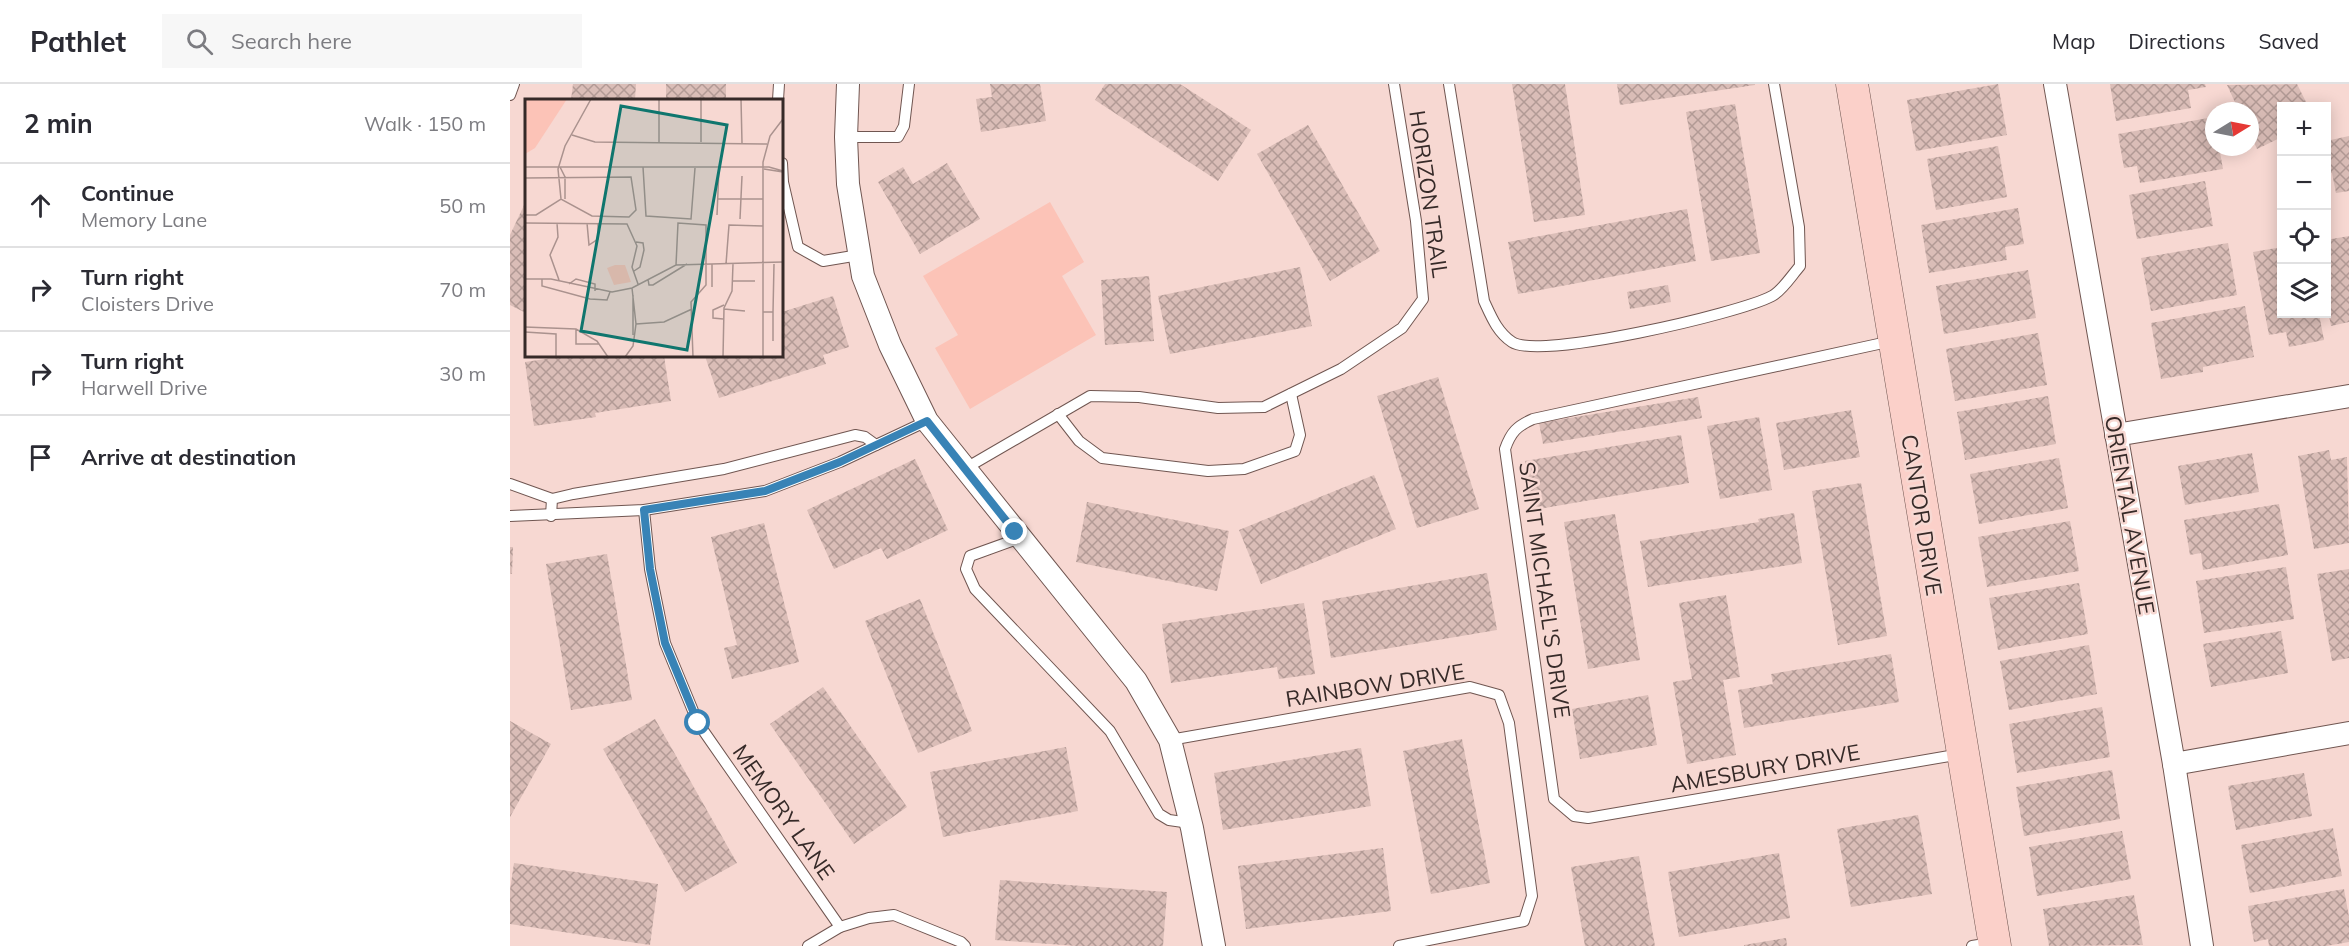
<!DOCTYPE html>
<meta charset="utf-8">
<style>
:root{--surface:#fff;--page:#f7f7f7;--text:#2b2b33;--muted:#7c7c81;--line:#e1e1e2}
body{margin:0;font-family:Mulish,sans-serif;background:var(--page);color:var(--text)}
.controls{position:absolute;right:18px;top:18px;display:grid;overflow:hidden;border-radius:0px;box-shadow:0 3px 15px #0003}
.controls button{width:54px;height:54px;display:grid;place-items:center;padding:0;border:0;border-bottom:2px solid var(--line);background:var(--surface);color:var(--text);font:30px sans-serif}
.compass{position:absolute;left:1695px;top:18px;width:54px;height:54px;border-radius:50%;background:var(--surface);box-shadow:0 3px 15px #0003;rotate:80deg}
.stop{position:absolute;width:18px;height:18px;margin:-14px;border:4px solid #3883b6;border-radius:50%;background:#fff}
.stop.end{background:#3883b6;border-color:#fff;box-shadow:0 2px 6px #0008}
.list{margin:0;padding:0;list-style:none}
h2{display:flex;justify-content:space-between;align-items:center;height:78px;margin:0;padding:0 24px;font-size:26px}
h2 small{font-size:20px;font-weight:400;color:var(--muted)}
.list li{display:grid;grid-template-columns:39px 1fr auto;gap:18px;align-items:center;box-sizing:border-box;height:84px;padding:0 24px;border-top:2px solid var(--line)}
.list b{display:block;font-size:22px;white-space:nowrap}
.list p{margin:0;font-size:20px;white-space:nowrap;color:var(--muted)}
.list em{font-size:20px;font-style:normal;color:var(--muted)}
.icon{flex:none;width:33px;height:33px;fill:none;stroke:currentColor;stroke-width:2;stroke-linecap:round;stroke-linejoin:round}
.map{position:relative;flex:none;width:1839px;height:862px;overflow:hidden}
header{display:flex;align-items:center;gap:36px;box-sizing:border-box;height:84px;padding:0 30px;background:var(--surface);border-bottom:2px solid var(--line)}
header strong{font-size:28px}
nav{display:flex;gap:33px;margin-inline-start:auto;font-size:21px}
.search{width:420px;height:54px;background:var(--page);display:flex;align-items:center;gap:15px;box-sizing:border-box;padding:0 21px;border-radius:0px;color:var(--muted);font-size:22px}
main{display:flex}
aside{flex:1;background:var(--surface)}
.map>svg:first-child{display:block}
</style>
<header>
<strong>Pathlet</strong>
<div class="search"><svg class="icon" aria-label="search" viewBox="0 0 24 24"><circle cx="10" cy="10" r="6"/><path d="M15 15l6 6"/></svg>Search here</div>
<nav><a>Map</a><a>Directions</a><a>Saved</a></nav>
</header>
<main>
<aside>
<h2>2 min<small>Walk · 150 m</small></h2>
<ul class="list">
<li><svg class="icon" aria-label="ahead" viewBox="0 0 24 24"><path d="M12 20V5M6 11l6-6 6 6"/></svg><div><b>Continue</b><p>Memory Lane</p></div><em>50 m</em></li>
<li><svg class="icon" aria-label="right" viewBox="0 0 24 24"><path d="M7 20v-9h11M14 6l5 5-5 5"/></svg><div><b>Turn right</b><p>Cloisters Drive</p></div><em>70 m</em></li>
<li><svg class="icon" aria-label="right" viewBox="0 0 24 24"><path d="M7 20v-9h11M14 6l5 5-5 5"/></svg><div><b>Turn right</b><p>Harwell Drive</p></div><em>30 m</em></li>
<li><svg class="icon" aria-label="arrive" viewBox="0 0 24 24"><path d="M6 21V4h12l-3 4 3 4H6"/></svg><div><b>Arrive at destination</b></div></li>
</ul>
</aside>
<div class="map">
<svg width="1839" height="862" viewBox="0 0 1839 862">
<defs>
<pattern id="building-cross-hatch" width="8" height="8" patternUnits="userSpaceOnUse" patternTransform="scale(1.5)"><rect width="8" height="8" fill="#dabdb7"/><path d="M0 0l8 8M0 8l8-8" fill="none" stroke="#b29a95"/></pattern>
</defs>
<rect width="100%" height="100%" fill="#f7d8d2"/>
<!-- park -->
<path fill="#fcc3b7" d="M540,118l34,60 -22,14 34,59 -126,74 -35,-61 23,-13 -35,-59z"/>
<!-- building -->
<g fill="url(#building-cross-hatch)">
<path d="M63,0h63l-1,16h-64z"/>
<rect x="156" y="0" width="60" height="16"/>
<path d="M480,0h50l6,37 -65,11 -5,-33 16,-2z"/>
<path d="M595,0h75l71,46 -33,51 -123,-81z"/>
<path d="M1002,0h53l20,131 -51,7z"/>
<path d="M1107,0h138v1l-135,20z"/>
<path d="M1488,0l9,51 -91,16 -9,-51z"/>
<path d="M1600,0h95l1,3 -18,3 3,18 -75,13z"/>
<path d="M1787,0l11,22h-26v31l-25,12 -7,-15v-23h-11l-12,-26z"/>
<path d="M1225,20l25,149 -49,8 -25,-149z"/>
<path d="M1704,33v30h5l4,22 -83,14 -3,-17 -13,2 -6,-34z"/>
<path d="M798,41l72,126 -50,30 -73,-127z"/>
<path d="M1839,52v55l-13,2 -4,-20 -6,1v-33z"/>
<path d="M1488,62l9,51 -71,13 -9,-51z"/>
<path d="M437,79l33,56 -60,35 -42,-72 25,-15 10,17z"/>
<path d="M1695,97l8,45 -76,13 -8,-44z"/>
<path d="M16,117v112l-16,-8v-70z"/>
<path d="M1508,124l6,36 -19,3 2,13 -78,13 -8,-48z"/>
<path d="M1177,125l9,52 -178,33 -10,-52z"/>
<path d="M1839,152v86l-18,4 -5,-26v-60z"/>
<path d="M1718,159l9,52 -86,16 -10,-53z"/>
<path d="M1772,163v67h37l5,26 -35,7 -3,-15 -17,3 -16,-83z"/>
<path d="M790,183l12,59 -142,28 -12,-58z"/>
<path d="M1518,186l8,48 -92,16 -8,-48z"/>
<path d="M639,192l5,65 -49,4 -4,-65z"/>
<path d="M1158,201l3,17 -41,7 -3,-17z"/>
<path d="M323,212l16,51 -26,8 3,9 -107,34 -14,-42h77v-44z"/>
<path d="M1735,222l9,51 -51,10v5l-42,7 -10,-56z"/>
<path d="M1528,249l9,52 -92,16 -9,-52z"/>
<path d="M55,272h99l7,45 -76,12 1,4 -62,9 -9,-64z"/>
<path d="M928,293l41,132 -62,19 -40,-132z"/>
<path d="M1538,312l8,48 -91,16 -8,-48z"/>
<path d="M1188,313l4,21 -159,26 -4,-21z"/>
<path d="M1341,326l9,47 -76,13 -8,-47z"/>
<path d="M1249,333l13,73 -52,9 -13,-73z"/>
<path d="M1171,351l8,48 -156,27 -8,-49z"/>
<path d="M1819,366l2,10 16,-3 2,86 -35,6 -16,-93z"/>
<path d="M1742,369l7,39 -74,13 -7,-39z"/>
<path d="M1549,374l9,50 -89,16 -9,-50z"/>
<path d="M405,375l33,71 -61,29 -6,-11 -47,21 -27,-59z"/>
<path d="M864,391l22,54 -135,55 -22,-54z"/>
<path d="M1351,399l26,153 -49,9 -26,-154z"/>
<path d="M577,418l142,29 -12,60 -141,-29z"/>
<path d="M1769,420l9,51 -85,15 -2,-17 -11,2 -6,-35z"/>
<path d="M1284,429l8,50 -154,24 -8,-46 119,-19 -1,-3z"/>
<path d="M1105,430l25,146 -52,9 -24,-147z"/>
<path d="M1560,437l9,50 -92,16 -9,-50z"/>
<path d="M254,439l35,139 -67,17 -8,-31 13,-3 -26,-108z"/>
<path d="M0,463h3l-1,27h-2z"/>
<path d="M97,470l25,146 -61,10 -25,-146z"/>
<path d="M1776,483l8,52 -90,14 -8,-52z"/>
<path d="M1839,485v89l-17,3 -15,-87z"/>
<path d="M977,489l10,57 -166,28 -9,-57z"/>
<path d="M1569,499l9,51 -90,16 -9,-52z"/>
<path d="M1216,511l14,82 -17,3 13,75 -49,9 -14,-82 19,-3 -13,-76z"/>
<path d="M410,515l52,132 -54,22 -53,-132z"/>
<path d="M794,519l11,71 -36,5 -2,-12 -106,16 -9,-59z"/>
<path d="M1771,547l7,42 -77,14 -8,-43z"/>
<path d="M1579,561l8,49 -88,16 -9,-49z"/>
<path d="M1381,570l8,48 -155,26 -6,-38 35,-6 -2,-10z"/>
<path d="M313,603l84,120 -53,37 -84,-120z"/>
<path d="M1138,611l9,50 -77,14 -8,-50z"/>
<path d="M1592,623l8,50 -93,16 -8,-49z"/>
<path d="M145,635l82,144 -52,29 -82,-143z"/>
<path d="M0,637l41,23 -41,73z"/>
<path d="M952,655l28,144 -59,11 -28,-143z"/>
<path d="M556,663l12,64 -135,26 -13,-65z"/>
<path d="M851,664l10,58 -148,24 -9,-57z"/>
<path d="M1602,686l8,49 -96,17 -8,-49z"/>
<path d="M1794,689l8,43 -76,14 -8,-44z"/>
<path d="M1408,731l14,79 -81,13 -14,-78z"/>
<path d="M1823,744l9,48 -92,17 -9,-48z"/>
<path d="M1612,747l9,48 -94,17 -8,-49z"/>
<path d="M873,764l8,63 -145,18 -8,-63z"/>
<path d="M1269,769l11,65 -111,19 -11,-65z"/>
<path d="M1129,772l16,90h-70l-14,-79z"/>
<path d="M4,779l144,21 -8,61 -140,-21v-34z"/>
<path d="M490,796l167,12 -4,54h-86l-82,-6z"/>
<path d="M1834,805l5,28v25l-23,4h-57l-1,-7 -14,3 -6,-36z"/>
<path d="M1624,811l9,50 -94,1 -6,-37z"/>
<path d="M1276,854l1,8h-43v-1z"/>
</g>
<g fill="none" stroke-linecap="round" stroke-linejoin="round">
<!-- lane casing -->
<g stroke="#705651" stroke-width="12">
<g id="lane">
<path d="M939,0l35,217c7,15 13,31 28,41 27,18 226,-28 260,-46 10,-5 20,-21 28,-30l-1,-39 -25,-143"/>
<path d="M0,11l4,-11"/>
<path d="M268,16l1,-16"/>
<path d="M336,53h52l6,-11 5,-42"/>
<path d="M272,79l1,19 15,65 25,14 36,-6"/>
<path d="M1382,257l-359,78c-16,7 -22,13 -28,30l49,350 20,17 14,2 373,-64"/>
<path d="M548,330l21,27 23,17 106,13 36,-2 51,-18 5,-16 -9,-41"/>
<path d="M456,384l124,-72 49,1 79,11 46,-1 77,-38 61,-41 21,-29 -7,-78 -22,-137"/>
<path d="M0,400l42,15"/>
<path d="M134,426l6,59 15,74 33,80 142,204"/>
<path d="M0,432l134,-6 121,-19 75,-29 87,-41"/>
<path d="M41,432l1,-17 21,-5 151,-25 131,-34 10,2 11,8"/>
<path d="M510,454l-50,18 -4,13 9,20 135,142 49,83 10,6 21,3"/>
<path d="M660,656l300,-53 29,8 10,28 23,173 -8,25 -125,25"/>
<path d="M298,862l32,-19 29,-9 25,-3 67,27 4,4"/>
<path d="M1462,862l19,-3"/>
</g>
</g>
<!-- street casing -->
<g stroke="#705651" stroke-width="24">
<g id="street">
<path d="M338,0l-2,53 2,47 15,92 27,69 37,76 209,260 34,59 22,88 22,118"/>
<path d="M1545,0l119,680 28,182"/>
<path d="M1606,351l233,-39"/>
<path d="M1664,680l175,-31"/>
</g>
</g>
<!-- secondary casing -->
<g stroke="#705651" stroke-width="33">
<path id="secondary" d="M1342,0l143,862"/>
</g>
<!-- lane -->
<use href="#lane" stroke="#fff" stroke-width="10"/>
<!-- street -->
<use href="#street" stroke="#fff" stroke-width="22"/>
<!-- secondary -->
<use href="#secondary" stroke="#fbd0c9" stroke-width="32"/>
</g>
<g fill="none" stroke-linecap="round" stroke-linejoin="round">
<!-- route -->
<path stroke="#3883b6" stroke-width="8" d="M188,639l-33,-80 -15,-74 -6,-59 121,-19 75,-29 87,-41 88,111"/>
</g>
<g text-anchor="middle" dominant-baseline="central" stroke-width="5" stroke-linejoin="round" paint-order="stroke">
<!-- street labels -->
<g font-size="22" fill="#362a28" stroke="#f7d8d2">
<text transform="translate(919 110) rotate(82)">HORIZON TRAIL</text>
<text transform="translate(1412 431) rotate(81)">CANTOR DRIVE</text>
<text transform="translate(1620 431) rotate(80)">ORIENTAL AVENUE</text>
<text transform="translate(1035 506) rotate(82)">SAINT MICHAEL'S DRIVE</text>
<text transform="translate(865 601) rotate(-9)">RAINBOW DRIVE</text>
<text transform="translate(1255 684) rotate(-10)">AMESBURY DRIVE</text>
<text transform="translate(274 728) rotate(55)">MEMORY LANE</text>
</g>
</g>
<!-- overview -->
<g transform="translate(15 15)">
<rect width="258" height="258" fill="#f7d8d2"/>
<path d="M0,0h42l-32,49 -10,6z" fill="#fcc3b7"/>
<path d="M90,166h10l6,17 -17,3 -7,-17z" fill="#fcc3b7"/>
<path fill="none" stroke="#aa928e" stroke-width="1.5" d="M176,0v43M216,0l1,44M47,36l23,7 172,2M134,43v-43M0,68h244l14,4M35,68l5,10v22M118,68l3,49 45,3 4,-51M239,70l19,3M0,79l106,-1 5,33 -7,7 -37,-1 -31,-17 -25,16h-11M36,100l-3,-30 7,-23 26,-47M193,100h45M192,116l2,-47M215,120l2,-43M0,124l102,1 10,22 -5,21 6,17M32,124l1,14 -8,18 9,25M62,124l2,22 9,-6v-16M187,165v23M201,165l3,-39 34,1M151,166l2,-42 28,2v60l-15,17 2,55M109,172l6,-4 4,-17 -1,-7 -7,-1M0,180h26l61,13 20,-4 44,-23 107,-3M17,180v7l48,13 17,1 3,-8M123,180l1,6h4l34,-21M208,182h22M44,185l7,-5 19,5v7M108,196v40M199,210l21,2M238,213h10v29M248,213l1,-48M198,220l-10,-1v-8l11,-5M111,225l28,-2 28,-13M0,228l51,2 21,12 11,16M51,230v15h23M0,233l31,2v23M100,258l8,-11 3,-22 -4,-36M198,258l1,-49 8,-17 1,-27M238,258v-195l7,-26 13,-17"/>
<path fill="#0f766e" fill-opacity="0.15" stroke="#0f766e" stroke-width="3" d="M96,7l106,19 -40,225 -106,-19z"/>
<rect width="258" height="258" fill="none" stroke="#362a28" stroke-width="3"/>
</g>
</svg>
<div class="controls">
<button>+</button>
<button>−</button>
<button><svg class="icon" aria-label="locate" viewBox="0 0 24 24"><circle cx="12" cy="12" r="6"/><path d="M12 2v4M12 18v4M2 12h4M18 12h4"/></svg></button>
<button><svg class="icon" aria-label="layers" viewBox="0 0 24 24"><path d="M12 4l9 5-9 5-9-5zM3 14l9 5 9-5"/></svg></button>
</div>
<svg class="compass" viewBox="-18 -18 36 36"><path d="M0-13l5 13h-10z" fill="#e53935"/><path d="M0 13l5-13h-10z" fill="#7c7c81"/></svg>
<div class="stop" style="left:188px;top:639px"></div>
<div class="stop end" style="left:505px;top:448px"></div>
</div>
</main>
